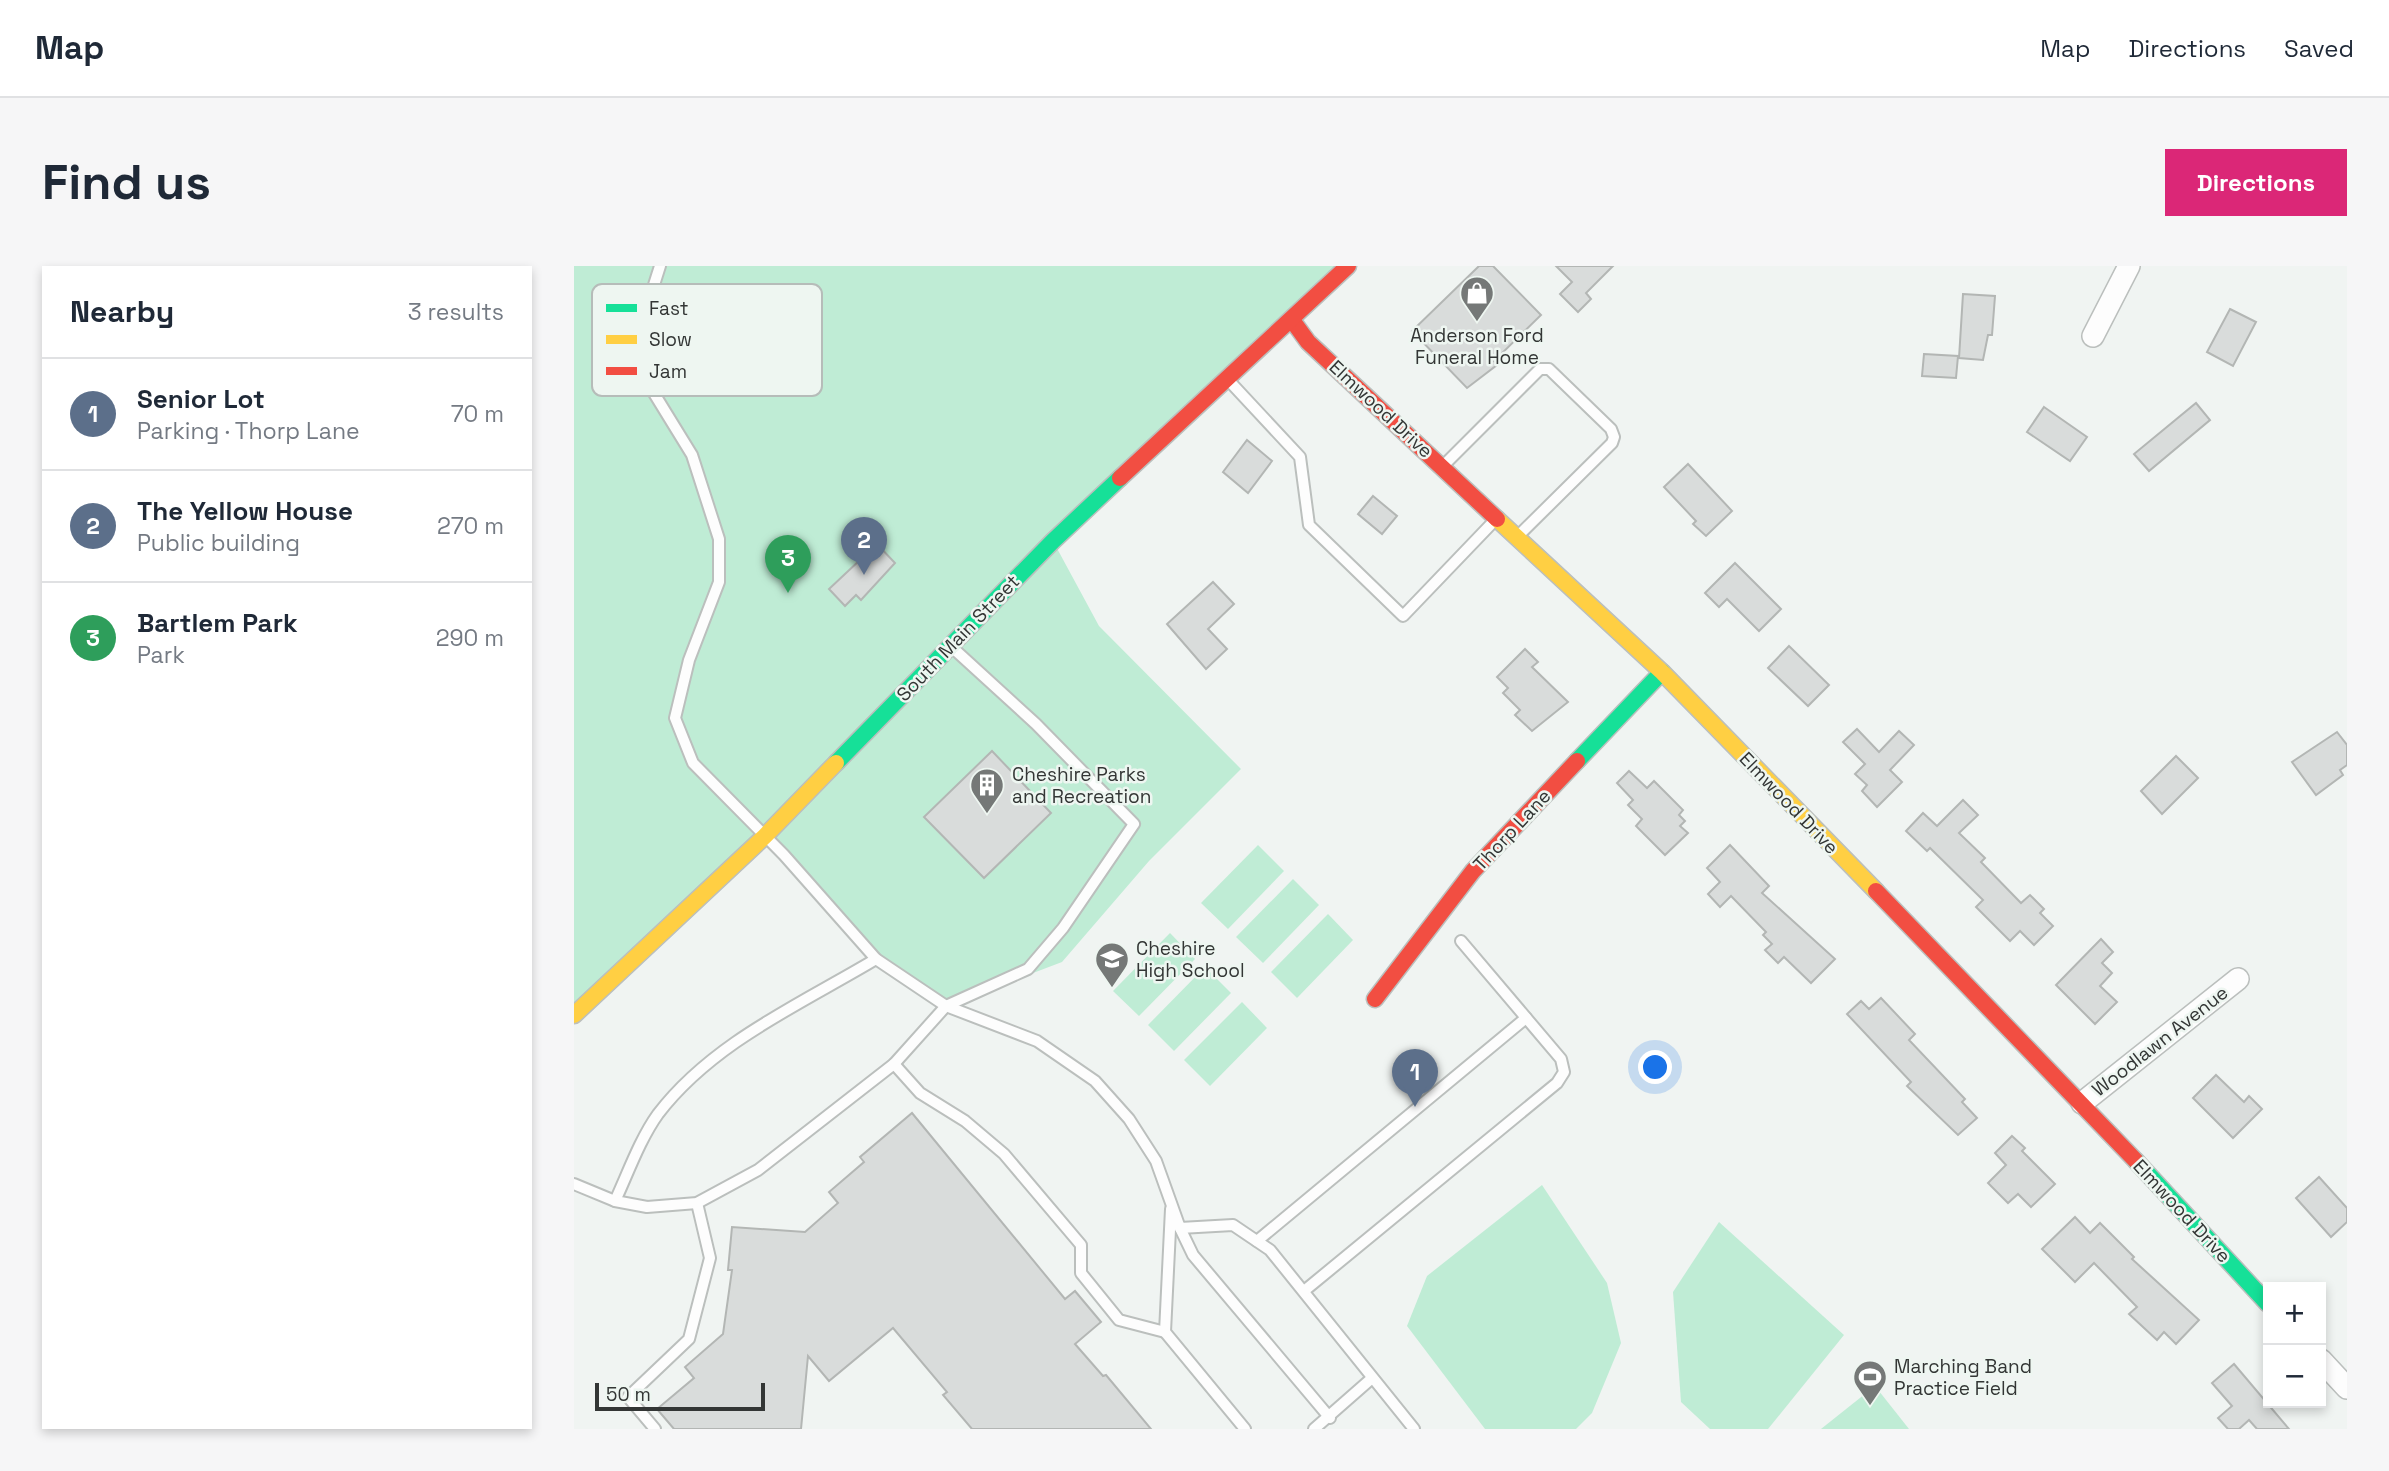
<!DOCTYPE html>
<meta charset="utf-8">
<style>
:root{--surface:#fff;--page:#f6f6f7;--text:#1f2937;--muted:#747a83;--line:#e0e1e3;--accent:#db2777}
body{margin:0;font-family:"Space Grotesk",sans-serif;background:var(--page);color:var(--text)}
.controls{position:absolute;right:21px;bottom:21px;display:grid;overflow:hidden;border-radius:0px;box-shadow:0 4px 10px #0003}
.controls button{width:63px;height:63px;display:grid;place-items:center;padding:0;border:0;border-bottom:2px solid var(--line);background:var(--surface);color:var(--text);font:35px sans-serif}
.scale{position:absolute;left:21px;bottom:18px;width:170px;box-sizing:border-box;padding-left:7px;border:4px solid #333635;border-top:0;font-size:19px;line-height:24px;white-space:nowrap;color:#333635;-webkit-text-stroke:5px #eef6f1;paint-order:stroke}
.you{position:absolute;left:1082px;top:802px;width:24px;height:24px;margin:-18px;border:5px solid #fff;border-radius:50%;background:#1a73e8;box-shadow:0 0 0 10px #1a73e833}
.badge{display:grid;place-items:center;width:46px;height:46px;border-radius:50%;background:var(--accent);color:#fff;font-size:23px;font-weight:700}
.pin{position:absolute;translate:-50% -58px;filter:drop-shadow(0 2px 4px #0008)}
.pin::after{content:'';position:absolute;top:37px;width:24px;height:21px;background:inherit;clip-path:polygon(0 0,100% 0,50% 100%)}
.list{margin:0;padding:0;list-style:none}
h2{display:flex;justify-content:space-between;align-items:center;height:91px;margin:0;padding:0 28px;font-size:30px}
h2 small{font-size:23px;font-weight:400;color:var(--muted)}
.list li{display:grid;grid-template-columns:46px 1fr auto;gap:21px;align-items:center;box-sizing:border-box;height:112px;padding:0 28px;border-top:2px solid var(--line)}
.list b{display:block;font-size:26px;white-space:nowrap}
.list p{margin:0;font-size:23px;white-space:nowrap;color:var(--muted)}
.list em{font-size:23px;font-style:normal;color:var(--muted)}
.map{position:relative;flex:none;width:1773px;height:1163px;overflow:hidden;border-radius:0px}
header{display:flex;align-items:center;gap:42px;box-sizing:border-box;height:98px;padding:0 35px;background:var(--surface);border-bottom:2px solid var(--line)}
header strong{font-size:33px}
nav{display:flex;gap:38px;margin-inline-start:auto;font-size:24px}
.intro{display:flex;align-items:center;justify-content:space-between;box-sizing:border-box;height:168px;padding:0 42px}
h1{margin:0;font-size:49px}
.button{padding:18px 32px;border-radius:0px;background:var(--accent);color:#fff;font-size:24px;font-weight:700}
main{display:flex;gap:42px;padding:0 42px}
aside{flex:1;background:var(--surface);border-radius:0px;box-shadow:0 4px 10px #0003}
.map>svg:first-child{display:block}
</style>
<header>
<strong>Map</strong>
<nav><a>Map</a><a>Directions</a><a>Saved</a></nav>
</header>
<div class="intro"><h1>Find us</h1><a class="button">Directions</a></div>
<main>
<aside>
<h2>Nearby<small>3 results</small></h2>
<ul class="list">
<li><span class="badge" style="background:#5c6f8a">1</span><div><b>Senior Lot</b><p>Parking · Thorp Lane</p></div><em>70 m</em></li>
<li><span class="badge" style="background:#5c6f8a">2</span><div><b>The Yellow House</b><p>Public building</p></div><em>270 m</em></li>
<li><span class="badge" style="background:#2e9e5b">3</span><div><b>Bartlem Park</b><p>Park</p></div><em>290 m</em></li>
</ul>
</aside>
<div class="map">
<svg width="1773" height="1163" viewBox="0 0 1773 1163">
<rect width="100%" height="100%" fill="#f0f4f2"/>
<!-- green -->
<g fill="#bfecd5">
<path d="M0,0h774l-295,275 46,85 142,143 -92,92 -87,101 -116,44 -70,-47 -111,-123 -191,179z"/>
<path d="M684,579l26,26 -56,58 -27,-26z"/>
<path d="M719,613l26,26 -56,58 -27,-26z"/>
<path d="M754,648l25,26 -56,58 -26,-26z"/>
<path d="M596,667l25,26 -56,57 -26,-25z"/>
<path d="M631,701l26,26 -57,58 -26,-26z"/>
<path d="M668,736l25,26 -57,58 -26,-26z"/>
<path d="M968,919l65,98 14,60 -29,70 -16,16h-91l-78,-103 20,-50z"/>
<path d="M1145,956l125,113 -76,94h-58l-29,-27 -8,-110z"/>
<path d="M1301,1120l34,43h-88z"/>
</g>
<!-- building -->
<g fill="#d9dcdb" stroke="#b3b6b4" stroke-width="2">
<path d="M905,0h14l48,49 -47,46 3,4 -30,23 -55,-57z"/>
<path d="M982,0h57l-27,27 5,6 -13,13 -18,-18 12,-12z"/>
<path d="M1389,28l32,2 -3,39h-4l-5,25 -24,-2z"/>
<path d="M1656,43l26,13 -23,44 -26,-14z"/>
<path d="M1350,88l34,2 -2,22 -34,-2z"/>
<path d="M1622,137l14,17 -61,51 -15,-17z"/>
<path d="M1470,141l43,30 -17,24 -43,-29z"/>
<path d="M673,174l25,21 -24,32 -25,-21z"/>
<path d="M1114,198l44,47 -26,25 -13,-12 3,-3 -32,-34z"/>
<path d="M799,230l24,20 -15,18 -24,-20z"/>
<path d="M303,278l18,19 -34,37 -5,-5 -11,11 -16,-17z"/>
<path d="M1161,297l46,46 -22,22 -32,-32 -8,8 -14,-14z"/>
<path d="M639,316l21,22 -26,25 19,20 -21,20 -39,-45z"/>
<path d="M1215,380l40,39 -21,21 -40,-38z"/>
<path d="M951,383l13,13 -6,5 36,35 -36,29 -17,-16 5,-5 -17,-17 5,-5 -11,-11z"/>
<path d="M1283,463l22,23 20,-21 15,14 -24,25 12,12 -25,25 -15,-16 5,-6 -12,-11 10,-10 -22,-22z"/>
<path d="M1763,466l10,13v20l-7,5 3,5 -27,20 -24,-33z"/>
<path d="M418,485l59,62 -67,65 -60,-61z"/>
<path d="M1602,490l22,22 -36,36 -21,-23z"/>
<path d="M1055,505l18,17 7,-7 29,29 -4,5 6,6 -5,5 8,7 -23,22 -29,-29 6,-7 -14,-14 5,-5 -16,-17z"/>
<path d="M1389,534l15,15 -19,18 26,25 -4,4 40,41 9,-8 14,14 -4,4 13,13 -19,19 -14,-14 -10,10 -34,-34 7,-7 -53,-52 -3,3 -21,-20 17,-18 14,13z"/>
<path d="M1156,579l39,41 -7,7 73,66 -24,24 -27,-26 -6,6 -13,-13 7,-6 -9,-9 3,-3 -35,-36 -11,11 -12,-13 12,-12 -13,-14z"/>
<path d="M1527,673l12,13 -11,11 10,10 -12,13 17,16 -22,22 -39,-39z"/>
<path d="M1307,732l34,36 -6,6 56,59 -3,3 15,16 -19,17 -51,-49 4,-4 -64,-68 14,-13 8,8z"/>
<path d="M1642,809l28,27 5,-6 13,13 -29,29 -40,-40z"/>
<path d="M338,847l153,186 10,-8 26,31 -26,22 28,32 3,-1 45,54h-179l-29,-34 4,-3 -54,-64 -64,53 -21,-25 -7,73h-127l-17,-20 37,-31 -9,-11 38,-33 9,-64h-4l4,-43 73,5 33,-29 -9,-11 35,-30 -4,-5z"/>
<path d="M1438,870l13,12 -3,3 33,33 -24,23 -13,-13 -10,9 -20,-20 18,-18 -11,-12z"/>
<path d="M1745,911l28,31v14l-16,15 -35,-39z"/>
<path d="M1501,951l15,16 10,-10 34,34 -2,2 67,61 -23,24 -12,-12 -7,8 -28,-26 8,-7 -43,-44 -19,19 -33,-33z"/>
<path d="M1660,1098l55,65h-32l-8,-9 -10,9h-11l-10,-11 14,-12 -20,-23z"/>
</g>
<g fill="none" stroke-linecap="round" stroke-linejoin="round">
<!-- lane casing -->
<g stroke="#bbbfbd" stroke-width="14">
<g id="lane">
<path d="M86,0l-20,63 4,48 48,78 27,84v43l-30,78 -14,58 18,45 91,92 92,104 70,47 91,35 58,40 34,38 27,42 24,67 53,-3 37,25 144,179"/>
<path d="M658,118l68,73 9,68 94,91 94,-98"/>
<path d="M868,201l98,-98h9l62,60 3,8 -2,6 -95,94"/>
<path d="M320,798l26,29 45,28 39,33 77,91v28l38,47 46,12"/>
<path d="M0,918l41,17 32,6 50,-4 61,-33 136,-106 52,-58 82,-37 35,-41 71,-104 -98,-100 -81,-74"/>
<path d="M41,935c13,-28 25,-62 43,-87 55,-72 143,-110 218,-155"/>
<path d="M597,943l-6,123 80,97"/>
<path d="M606,962l13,27 137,163"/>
<path d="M683,975l269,-223"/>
<path d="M730,1025l253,-208 7,-11 -3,-13 -100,-118"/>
<path d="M81,1163l-27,-32 61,-58 21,-81 -13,-55"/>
<path d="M740,1163l57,-50"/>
</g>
</g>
<!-- street casing -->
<g stroke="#bbbfbd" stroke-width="24">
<g id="street">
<path d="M1519,70l36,-70"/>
<path d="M1508,837l156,-124"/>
<path d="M1747,1094l26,28"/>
</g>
</g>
<!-- fast casing -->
<g stroke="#bbbfbd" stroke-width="19">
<g id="fast">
<path d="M1003,495l85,-89"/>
<path d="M262,497l217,-222 67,-63"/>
<path d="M1562,895l132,143"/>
</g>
</g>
<!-- slow casing -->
<g stroke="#bbbfbd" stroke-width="19">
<g id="slow">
<path d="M923,253l165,153 214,219"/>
<path d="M0,749l191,-179 71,-73"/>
</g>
</g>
<!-- jam casing -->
<g stroke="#bbbfbd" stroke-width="19">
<g id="jam">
<path d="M718,54l16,22 189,177"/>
<path d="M546,212l228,-212"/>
<path d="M1302,625l260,270"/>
<path d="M801,733l98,-128 104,-110"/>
</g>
</g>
<!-- lane -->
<use href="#lane" stroke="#fdfdfd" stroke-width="10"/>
<!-- street -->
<use href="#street" stroke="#fdfdfd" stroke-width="21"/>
<!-- fast -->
<use href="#fast" stroke="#16e098" stroke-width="16"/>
<!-- slow -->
<use href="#slow" stroke="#ffcf43" stroke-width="16"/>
<!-- jam -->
<use href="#jam" stroke="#f24e42" stroke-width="16"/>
</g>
<!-- icons -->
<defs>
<g id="shop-pin" transform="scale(1.75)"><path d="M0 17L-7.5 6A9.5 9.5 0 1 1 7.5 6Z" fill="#757877" stroke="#eef6f1"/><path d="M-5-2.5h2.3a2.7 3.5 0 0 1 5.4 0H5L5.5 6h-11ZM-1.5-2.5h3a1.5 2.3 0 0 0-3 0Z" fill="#fff"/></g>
<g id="building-pin" transform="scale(1.75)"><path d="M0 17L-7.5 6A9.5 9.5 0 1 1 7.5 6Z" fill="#757877" stroke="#eef6f1"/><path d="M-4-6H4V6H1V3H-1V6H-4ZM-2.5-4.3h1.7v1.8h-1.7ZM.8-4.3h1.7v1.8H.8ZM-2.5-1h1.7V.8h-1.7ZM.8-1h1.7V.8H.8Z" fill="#fff"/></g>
<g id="school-pin" transform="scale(1.75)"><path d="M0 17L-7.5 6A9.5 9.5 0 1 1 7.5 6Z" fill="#757877" stroke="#eef6f1"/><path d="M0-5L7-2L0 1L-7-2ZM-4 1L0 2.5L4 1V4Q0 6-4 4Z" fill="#fff"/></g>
<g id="stadium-pin" transform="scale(1.75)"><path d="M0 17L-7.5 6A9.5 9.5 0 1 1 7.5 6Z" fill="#757877" stroke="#eef6f1"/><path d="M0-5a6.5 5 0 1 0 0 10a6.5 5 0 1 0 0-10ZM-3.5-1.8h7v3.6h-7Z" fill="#fff"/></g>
</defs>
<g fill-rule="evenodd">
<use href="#shop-pin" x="903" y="27"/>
<use href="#building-pin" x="413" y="519"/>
<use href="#school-pin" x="538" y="693"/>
<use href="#stadium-pin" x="1296" y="1111"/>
</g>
<g text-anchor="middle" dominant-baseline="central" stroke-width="5" stroke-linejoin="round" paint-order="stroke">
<!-- poi labels -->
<g font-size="19" fill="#333635" stroke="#eef6f1" text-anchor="start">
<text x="903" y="69" text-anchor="middle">Anderson Ford<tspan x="903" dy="22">Funeral Home</tspan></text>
<text x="438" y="508">Cheshire Parks<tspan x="438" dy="22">and Recreation</tspan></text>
<text x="562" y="682">Cheshire<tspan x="562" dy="22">High School</tspan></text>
<text x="1320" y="1100">Marching Band<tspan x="1320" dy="22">Practice Field</tspan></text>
</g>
<!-- street labels -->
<g font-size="19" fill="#333635" stroke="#eef6f1">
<text transform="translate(807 143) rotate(43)">Elmwood Drive</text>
<text transform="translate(384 372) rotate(-46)">South Main Street</text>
<text transform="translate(1215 537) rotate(46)">Elmwood Drive</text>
<text transform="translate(938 564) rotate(-47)">Thorp Lane</text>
<text transform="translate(1586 775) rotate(-38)">Woodlawn Avenue</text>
<text transform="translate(1608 945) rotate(47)">Elmwood Drive</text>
</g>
</g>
<!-- legend -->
<rect x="18" y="18" width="230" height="112" rx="10" fill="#eef6f1" stroke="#b6bcb9" stroke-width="2"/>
<rect x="32" y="38" width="31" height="8" fill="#16e098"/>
<rect x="32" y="69" width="31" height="9" fill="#ffcf43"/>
<rect x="32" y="101" width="31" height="8" fill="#f24e42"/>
<g font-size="19" fill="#333635">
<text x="75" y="49">Fast</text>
<text x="75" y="80">Slow</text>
<text x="75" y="112">Jam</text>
</g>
</svg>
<div class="controls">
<button>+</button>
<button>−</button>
</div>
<div class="scale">50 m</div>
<div class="you"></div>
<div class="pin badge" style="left:841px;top:841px;background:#5c6f8a">1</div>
<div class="pin badge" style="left:290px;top:309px;background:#5c6f8a">2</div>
<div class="pin badge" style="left:214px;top:327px;background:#2e9e5b">3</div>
</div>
</main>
